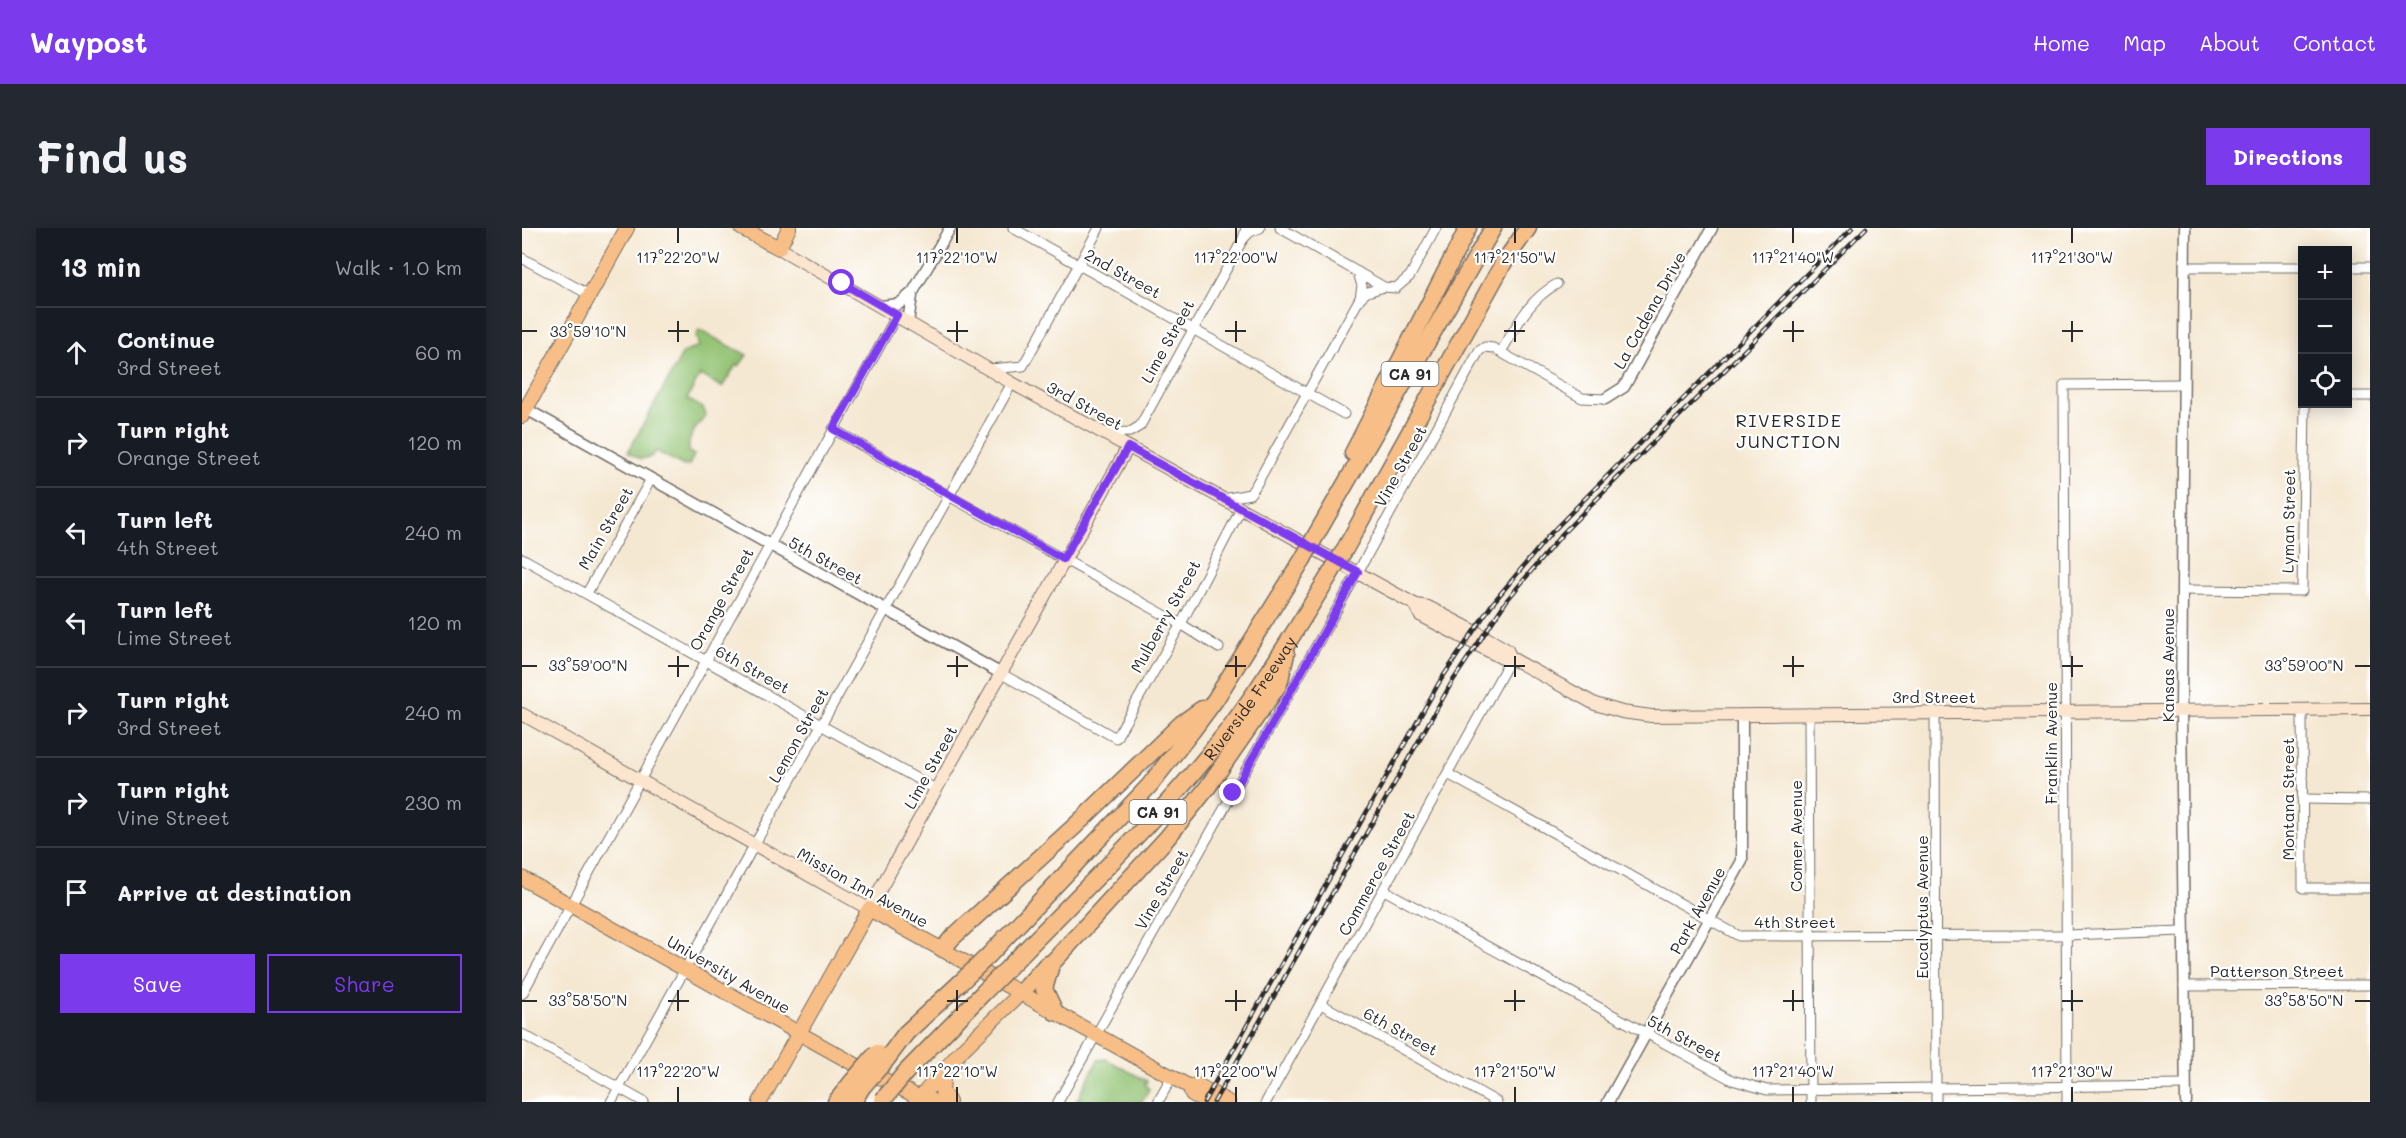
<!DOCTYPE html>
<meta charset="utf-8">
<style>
:root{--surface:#171b24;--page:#242831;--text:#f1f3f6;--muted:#9ea1a6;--line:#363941;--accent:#7c3aed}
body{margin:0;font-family:Mali,sans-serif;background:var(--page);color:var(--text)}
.controls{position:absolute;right:18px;top:18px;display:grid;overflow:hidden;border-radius:0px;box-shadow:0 3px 15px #0003}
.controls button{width:54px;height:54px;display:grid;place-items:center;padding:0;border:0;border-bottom:2px solid var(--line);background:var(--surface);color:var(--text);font:30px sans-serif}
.stop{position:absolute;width:18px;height:18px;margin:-14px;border:4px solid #7c3aed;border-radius:50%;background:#fff}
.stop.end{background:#7c3aed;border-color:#fff;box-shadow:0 2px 6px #0008}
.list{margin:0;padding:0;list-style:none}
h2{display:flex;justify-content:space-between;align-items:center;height:78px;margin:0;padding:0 24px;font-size:26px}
h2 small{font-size:20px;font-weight:400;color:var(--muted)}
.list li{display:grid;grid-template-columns:39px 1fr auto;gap:18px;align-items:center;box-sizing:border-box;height:90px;padding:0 24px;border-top:2px solid var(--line)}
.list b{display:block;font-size:22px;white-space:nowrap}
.list p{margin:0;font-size:20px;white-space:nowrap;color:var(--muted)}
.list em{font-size:20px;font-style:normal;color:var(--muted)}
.actions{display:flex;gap:12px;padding:18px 24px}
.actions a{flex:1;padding:14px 0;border:2px solid var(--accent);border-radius:0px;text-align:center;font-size:21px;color:var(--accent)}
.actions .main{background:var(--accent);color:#fff}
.icon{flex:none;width:33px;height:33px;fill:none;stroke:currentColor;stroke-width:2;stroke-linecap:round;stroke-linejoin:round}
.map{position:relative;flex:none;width:1848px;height:874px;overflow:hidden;border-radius:0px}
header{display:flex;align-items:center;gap:36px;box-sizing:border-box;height:84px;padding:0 30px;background:var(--accent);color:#fff}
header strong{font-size:28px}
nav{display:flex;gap:33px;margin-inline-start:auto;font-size:21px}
.intro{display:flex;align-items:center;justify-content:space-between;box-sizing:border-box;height:144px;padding:0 36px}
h1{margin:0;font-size:42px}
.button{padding:15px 27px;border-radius:0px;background:var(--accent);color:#fff;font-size:21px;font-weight:700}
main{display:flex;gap:36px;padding:0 36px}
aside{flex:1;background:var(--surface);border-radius:0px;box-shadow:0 3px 15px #0003}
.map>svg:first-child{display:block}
</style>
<header>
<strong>Waypost</strong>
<nav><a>Home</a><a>Map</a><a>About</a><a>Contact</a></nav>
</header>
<div class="intro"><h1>Find us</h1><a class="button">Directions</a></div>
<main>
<aside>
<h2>13 min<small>Walk · 1.0 km</small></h2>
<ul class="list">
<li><svg class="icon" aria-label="ahead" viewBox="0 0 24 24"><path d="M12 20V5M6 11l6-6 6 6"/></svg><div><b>Continue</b><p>3rd Street</p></div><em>60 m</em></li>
<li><svg class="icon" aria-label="right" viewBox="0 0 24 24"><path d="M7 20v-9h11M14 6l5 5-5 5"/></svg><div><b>Turn right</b><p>Orange Street</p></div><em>120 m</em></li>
<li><svg class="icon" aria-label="left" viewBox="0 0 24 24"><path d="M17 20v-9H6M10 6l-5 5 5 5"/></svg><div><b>Turn left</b><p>4th Street</p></div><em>240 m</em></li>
<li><svg class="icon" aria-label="left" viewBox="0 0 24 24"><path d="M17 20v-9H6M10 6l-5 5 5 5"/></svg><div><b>Turn left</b><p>Lime Street</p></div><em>120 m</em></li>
<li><svg class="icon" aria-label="right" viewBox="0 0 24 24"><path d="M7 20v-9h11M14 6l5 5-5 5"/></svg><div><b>Turn right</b><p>3rd Street</p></div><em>240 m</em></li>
<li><svg class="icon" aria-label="right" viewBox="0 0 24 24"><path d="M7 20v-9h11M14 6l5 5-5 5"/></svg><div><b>Turn right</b><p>Vine Street</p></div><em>230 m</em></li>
<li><svg class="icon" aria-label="arrive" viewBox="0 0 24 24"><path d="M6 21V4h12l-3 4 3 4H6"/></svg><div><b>Arrive at destination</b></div></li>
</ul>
<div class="actions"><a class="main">Save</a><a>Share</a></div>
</aside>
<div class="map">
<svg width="1848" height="874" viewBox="0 0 1848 874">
<rect width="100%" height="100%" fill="#fff"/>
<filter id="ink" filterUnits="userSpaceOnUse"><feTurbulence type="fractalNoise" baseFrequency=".0167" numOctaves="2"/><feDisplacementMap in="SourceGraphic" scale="12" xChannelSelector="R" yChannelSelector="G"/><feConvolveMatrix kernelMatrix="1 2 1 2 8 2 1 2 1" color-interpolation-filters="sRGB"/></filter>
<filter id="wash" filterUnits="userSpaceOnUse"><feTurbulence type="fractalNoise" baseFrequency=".008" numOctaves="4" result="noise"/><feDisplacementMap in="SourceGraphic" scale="24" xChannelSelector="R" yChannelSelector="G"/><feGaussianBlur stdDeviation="1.35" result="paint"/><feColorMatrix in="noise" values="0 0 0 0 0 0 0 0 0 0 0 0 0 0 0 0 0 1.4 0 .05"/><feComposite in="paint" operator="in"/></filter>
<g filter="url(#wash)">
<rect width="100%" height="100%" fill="#f5e8d2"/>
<!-- green -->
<g fill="#92c272" stroke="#5e764e" stroke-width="1.5">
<path d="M177,102l48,25 -8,11 -3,-1 -14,22 -22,-12 -13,24 16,9 3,7c-9,12 -19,20 -17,37l5,3 -5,10 -5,1 -28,-15 -4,5 -11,3 -13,-7 55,-99 16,-7 -3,-9z"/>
<path d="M584,831l41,22 -2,3 4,5 -7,13h-66l22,-42z"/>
</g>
</g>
<g filter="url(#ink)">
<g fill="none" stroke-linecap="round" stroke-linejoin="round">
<!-- minor casing -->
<g stroke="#726d65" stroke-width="11">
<g id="minor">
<path d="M491,0l331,186"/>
<path d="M758,0l104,59 12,1 14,-12 26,-48"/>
<path d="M721,11l7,-7 10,-4"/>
<path d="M0,30l68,37"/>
<path d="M1663,39h117"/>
<path d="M1826,39h22"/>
<path d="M838,70l7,-6 17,-5"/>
<path d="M979,124c16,-27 28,-53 56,-68"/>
<path d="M468,141l33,-3 76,-138"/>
<path d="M1826,168h22"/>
<path d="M311,201l123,71 225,124 38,24"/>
<path d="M580,205l28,-1 10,-6 103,-187 3,-11"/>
<path d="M701,271l27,-5 6,-9 104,-187 2,-12 -4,-14"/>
<path d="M0,330l415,232"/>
<path d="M1660,362l120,1 3,-187"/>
<path d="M65,365l64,-114"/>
<path d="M478,445l116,65 65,-114 60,-115"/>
<path d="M1780,482l1,178h67"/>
<path d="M1413,484l1,390"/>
<path d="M1287,485l2,389"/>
<path d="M926,546l291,162 326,-1 119,-4"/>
<path d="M1780,571l68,1"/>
<path d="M862,662l348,190 35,10 418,-5"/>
<path d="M1662,758l186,-1"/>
<path d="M0,766l375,-679"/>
<path d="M799,776l176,98"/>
<path d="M0,806l122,68"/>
<path d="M89,874l401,-719"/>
<path d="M536,874l300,-530 121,-221 6,-4 8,1 89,50 23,1"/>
<path d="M636,874l14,-25"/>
<path d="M744,874l245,-444"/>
<path d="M1545,874l-3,-717 119,-1"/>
</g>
</g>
<!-- tertiary casing -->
<g stroke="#726d65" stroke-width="13">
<g id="tertiary">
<path d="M1663,0l-4,482 5,392"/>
<path d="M359,78l18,-2 14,-12 37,-64"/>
<path d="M386,94l4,-26"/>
<path d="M1083,171l19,-12 88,-159"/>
<path d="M4,181l474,264"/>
<path d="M1086,874l134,-241v-146"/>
</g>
</g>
<!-- secondary casing -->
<g stroke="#726d65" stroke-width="14">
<g id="secondary">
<path d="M257,20l233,135 404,222 12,2 50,26 29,17 4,8"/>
<path d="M894,377l4,10 82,43h9l84,46 27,8 29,4 719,-7"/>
<path d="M0,486l347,195 259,-462"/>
</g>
</g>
<!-- primary casing -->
<g stroke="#726d65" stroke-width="16">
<g id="primary">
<path d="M219,0l38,20 10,-20"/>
<path d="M0,188l105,-188"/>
<path d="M0,650l341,191 57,29 18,4"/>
<path d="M422,844l-2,19 7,11"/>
<path d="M668,859l2,7 13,8"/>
<path d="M238,874l109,-193 303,168 18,10 7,-2 31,17"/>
<path d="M394,874l47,-53 58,-56"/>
</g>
</g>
<!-- motorway casing -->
<g stroke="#726d65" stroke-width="19">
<g id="motorway">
<path d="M831,225l115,-225"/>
<path d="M794,307l177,-307"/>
<path d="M823,321l159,-287 24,-34"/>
<path d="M421,721l9,-11 123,-112 106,-102 21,-15"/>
<path d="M467,727l160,-169 43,-55 23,-31 88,-141"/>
<path d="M529,737l-7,24 11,23"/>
<path id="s1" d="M486,740c68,-71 140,-139 202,-215 45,-55 82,-117 119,-177"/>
<path d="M499,765l25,-28 7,-3 114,-124 40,-50 72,-104 7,-30"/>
<path d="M364,832l20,-27 55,-51"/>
<path d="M383,845l79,-81"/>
<path d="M314,874l16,-20"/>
<path d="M331,874l9,-15"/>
</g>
</g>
<!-- minor -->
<use href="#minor" stroke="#fff" stroke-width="9"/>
<!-- tertiary -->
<use href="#tertiary" stroke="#fff" stroke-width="10"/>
<!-- secondary -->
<use href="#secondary" stroke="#fce5cf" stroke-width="12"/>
<!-- primary -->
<use href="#primary" stroke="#f7be87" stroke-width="14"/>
<!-- motorway -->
<use href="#motorway" stroke="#f7be87" stroke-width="16"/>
<!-- rail casing -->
<g stroke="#2b2b2b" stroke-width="4.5">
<g id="rail">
<path d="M682,874l236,-421 52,-77 59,-71 301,-305"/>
<path d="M692,874l238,-420 55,-82 56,-67 303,-305"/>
</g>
</g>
<!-- rail -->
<use href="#rail" stroke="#fff" stroke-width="2" stroke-dasharray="7" stroke-linecap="butt"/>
<!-- motorway-bridge casing -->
<g stroke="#726d65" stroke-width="19" stroke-linecap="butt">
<g id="motorway-bridge">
<path d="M781,331l13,-24"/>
<path d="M807,348l16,-27"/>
<path d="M439,754l28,-27"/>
<path d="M462,764l24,-24"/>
<path d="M330,854l25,-29"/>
<path d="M340,859l24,-27"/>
<path d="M361,872l22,-27"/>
</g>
</g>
<!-- motorway-bridge -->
<use href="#motorway-bridge" stroke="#f7be87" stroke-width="16"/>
</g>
</g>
<g fill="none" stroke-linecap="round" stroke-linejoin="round" filter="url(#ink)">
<!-- route -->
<path stroke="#7c3aed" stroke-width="8" d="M320,55l55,32 -64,114 230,130 65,-112 230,125 -125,221"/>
</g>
<!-- ticks -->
<path fill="none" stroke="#2b2b2b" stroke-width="2" d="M156,0v15M435,0v15M714,0v15M993,0v15M1271,0v15M1550,0v15M156,93v21M435,93v21M714,93v21M993,93v21M1271,93v21M1550,93v21M0,103h15M146,103h21M425,103h21M703,103h21M982,103h21M1261,103h21M1540,103h21M156,428v21M435,428v21M714,428v21M993,428v21M1271,428v21M1550,428v21M0,438h15M146,438h21M425,438h21M703,438h21M982,438h21M1261,438h21M1540,438h21M1833,438h15M156,762v21M435,762v21M714,762v21M993,762v21M1271,762v21M1550,762v21M0,773h15M146,773h21M425,773h21M703,773h21M982,773h21M1261,773h21M1540,773h21M1833,773h15M156,859v15M435,859v15M714,859v15M993,859v15M1271,859v15M1550,859v15"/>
<g text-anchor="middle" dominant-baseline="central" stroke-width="4.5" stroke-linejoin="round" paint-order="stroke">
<!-- shield labels -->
<g fill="#fff" stroke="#6b6b6b" stroke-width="1.5">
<rect x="859.5" y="134" width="57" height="24" rx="4.5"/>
<rect x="607.5" y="572" width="57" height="24" rx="4.5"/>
</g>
<g font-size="15" font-weight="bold" fill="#2b2b2b">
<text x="888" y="146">CA 91</text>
<text x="636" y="584">CA 91</text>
</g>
<!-- street labels -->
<g font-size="16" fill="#2b2b2b" stroke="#fff">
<text transform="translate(601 45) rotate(29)">2nd Street</text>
<text transform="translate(1127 82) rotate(-61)">La Cadena Drive</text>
<text transform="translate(645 113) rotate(-61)">Lime Street</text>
<text transform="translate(563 177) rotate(29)">3rd Street</text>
<text transform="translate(878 238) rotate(-61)">Vine Street</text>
<text transform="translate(1766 293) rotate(-89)">Lyman Street</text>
<text transform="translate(83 300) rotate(-60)">Main Street</text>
<text transform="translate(304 332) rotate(29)">5th Street</text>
<text transform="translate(199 371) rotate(-61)">Orange Street</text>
<text transform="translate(643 388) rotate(-61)">Mulberry Street</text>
<text transform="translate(1645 437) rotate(-90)">Kansas Avenue</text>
<text transform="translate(231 441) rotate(29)">6th Street</text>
<text x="1412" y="468">3rd Street</text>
<text stroke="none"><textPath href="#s1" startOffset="363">Riverside Freeway</textPath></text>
<text transform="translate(276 507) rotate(-61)">Lemon Street</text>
<text transform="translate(1528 515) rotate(-90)">Franklin Avenue</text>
<text transform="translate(408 539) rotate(-61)">Lime Street</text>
<text transform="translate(1765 571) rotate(-90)">Montana Street</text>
<text transform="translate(1273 608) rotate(-90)">Comer Avenue</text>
<text transform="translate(854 645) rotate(-61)">Commerce Street</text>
<text transform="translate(341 659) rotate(29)">Mission Inn Avenue</text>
<text transform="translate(639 661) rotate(-60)">Vine Street</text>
<text transform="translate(1399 679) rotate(-90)">Eucalyptus Avenue</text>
<text transform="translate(1175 682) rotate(-61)">Park Avenue</text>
<text x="1273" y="693">4th Street</text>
<text x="1755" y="742">Patterson Street</text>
<text transform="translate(207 746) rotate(30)">University Avenue</text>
<text transform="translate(879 803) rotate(29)">6th Street</text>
<text transform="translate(1163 810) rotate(28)">5th Street</text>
</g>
<!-- neighbourhood labels -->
<g font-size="18" letter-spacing="1.5" fill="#2b2b2b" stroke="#fff">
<text x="1267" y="192">RIVERSIDE<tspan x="1267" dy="21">JUNCTION</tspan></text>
</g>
</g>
<g font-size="15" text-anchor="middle" fill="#2b2b2b" stroke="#fff" stroke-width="4.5" stroke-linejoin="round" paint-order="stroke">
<text x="156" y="35">117°22'20"W</text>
<text x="435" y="35">117°22'10"W</text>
<text x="714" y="35">117°22'00"W</text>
<text x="993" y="35">117°21'50"W</text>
<text x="1271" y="35">117°21'40"W</text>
<text x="1550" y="35">117°21'30"W</text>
<text x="66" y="109">33°59'10"N</text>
<text x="66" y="443">33°59'00"N</text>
<text x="1782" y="443">33°59'00"N</text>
<text x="66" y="778">33°58'50"N</text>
<text x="1782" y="778">33°58'50"N</text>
<text x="156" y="849">117°22'20"W</text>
<text x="435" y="849">117°22'10"W</text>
<text x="714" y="849">117°22'00"W</text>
<text x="993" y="849">117°21'50"W</text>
<text x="1271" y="849">117°21'40"W</text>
<text x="1550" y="849">117°21'30"W</text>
</g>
</svg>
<div class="controls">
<button>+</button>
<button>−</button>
<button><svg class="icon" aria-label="locate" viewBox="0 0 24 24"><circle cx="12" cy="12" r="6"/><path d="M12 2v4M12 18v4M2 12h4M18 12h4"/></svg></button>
</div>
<div class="stop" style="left:320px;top:55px"></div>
<div class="stop end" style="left:711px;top:565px"></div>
</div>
</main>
